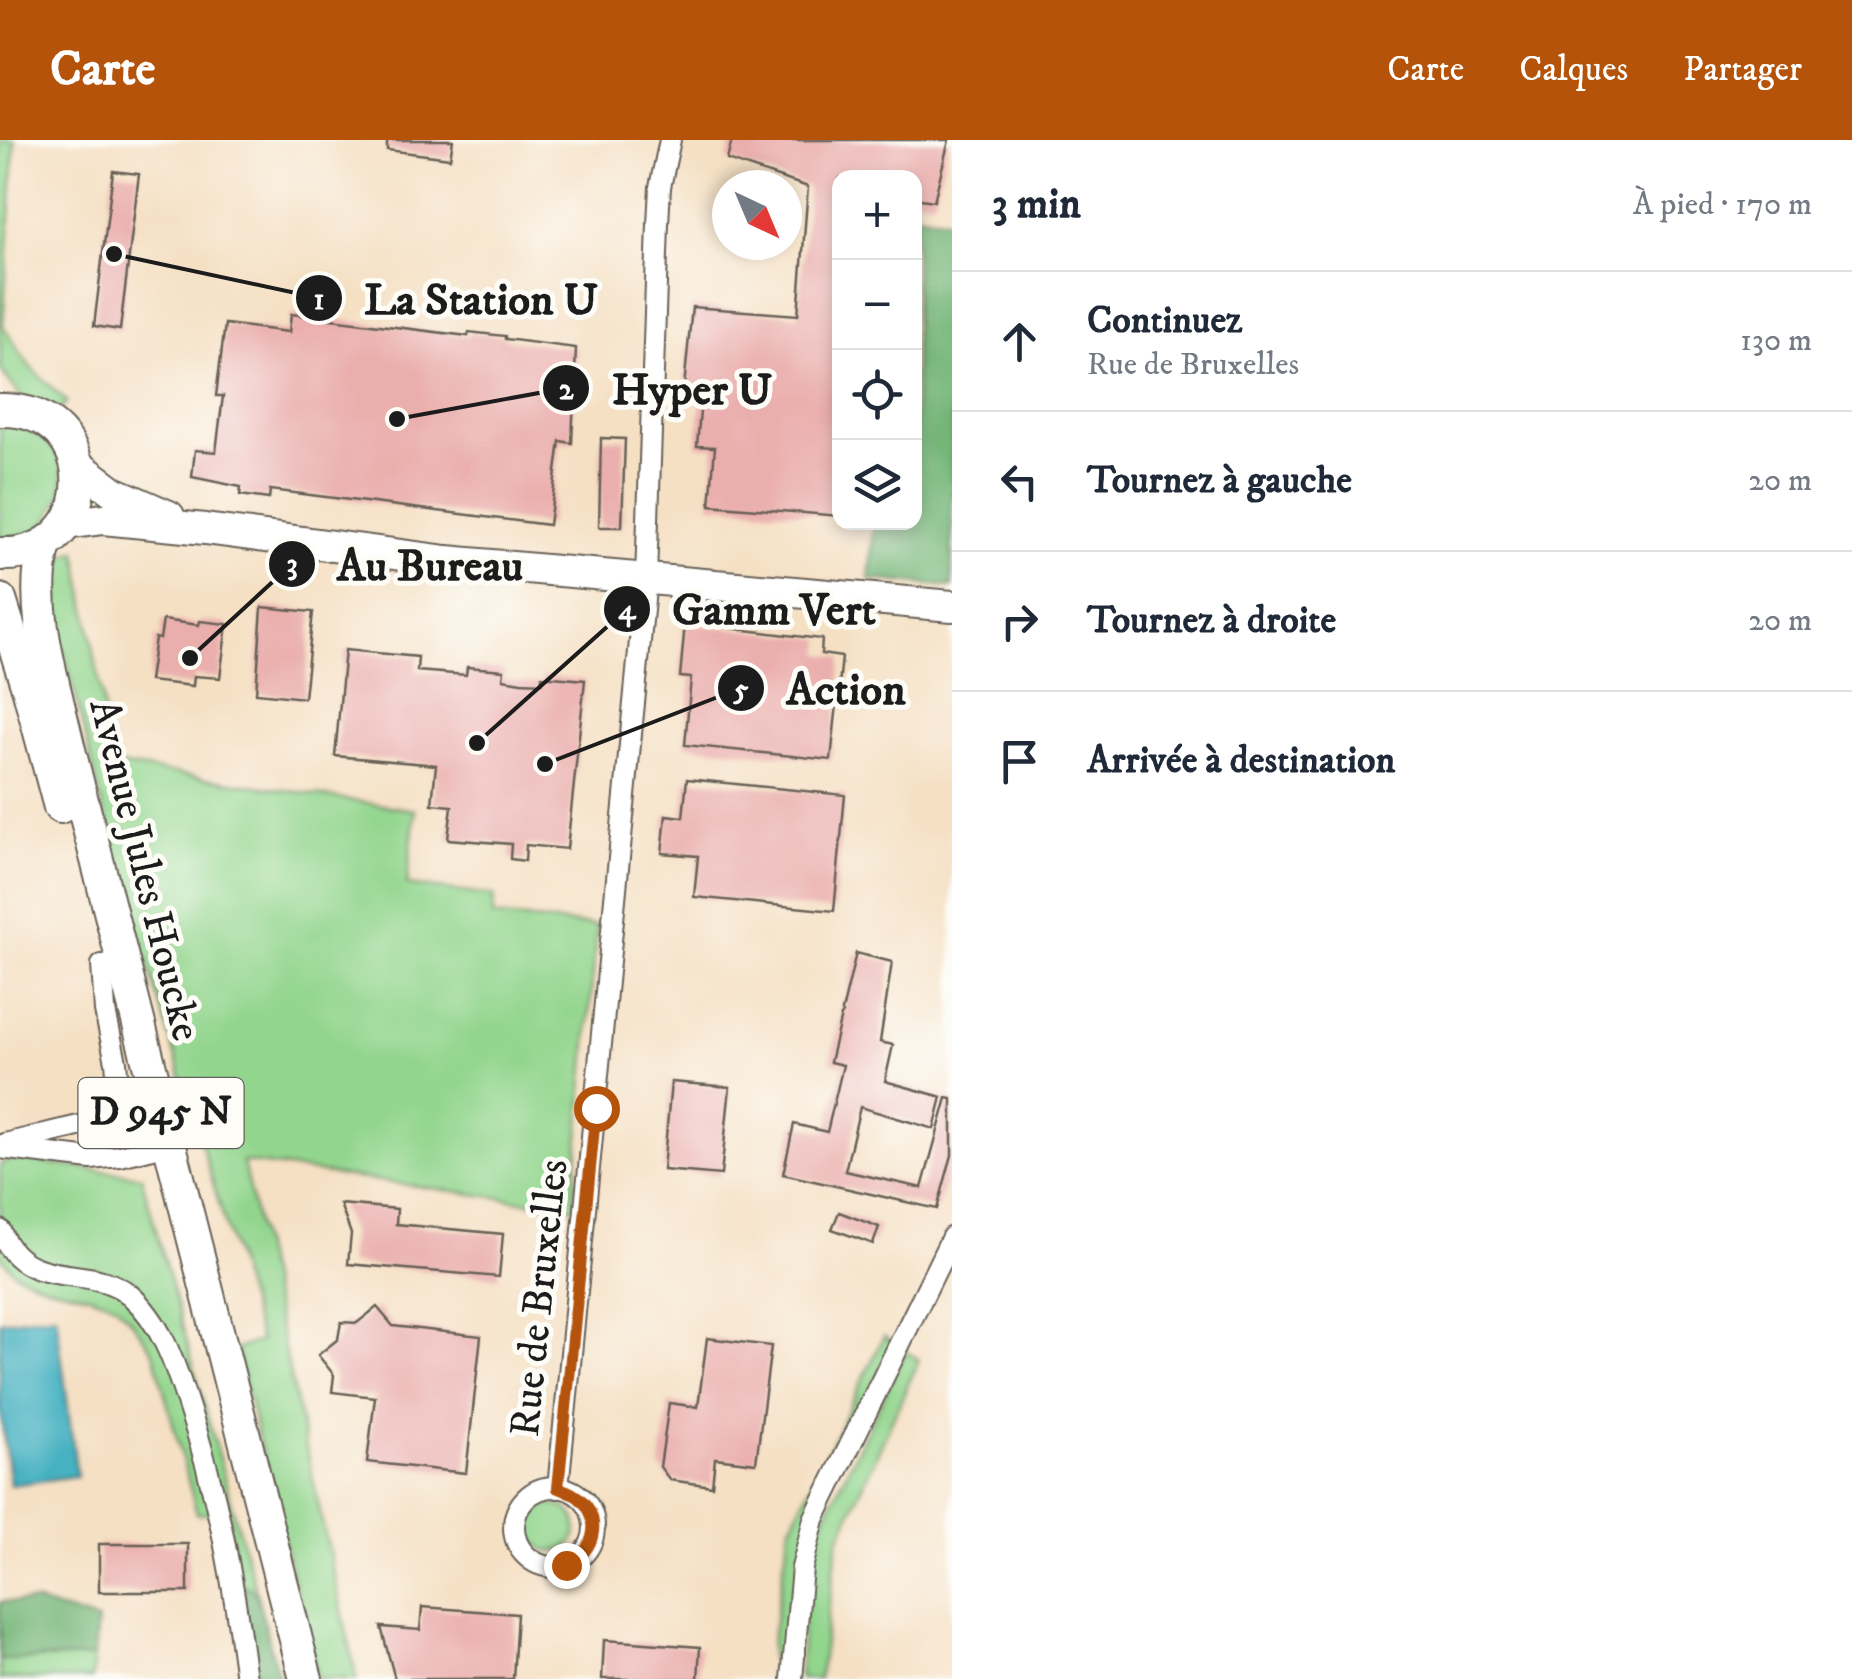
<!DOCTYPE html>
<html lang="fr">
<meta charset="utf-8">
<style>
:root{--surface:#fff;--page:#f6f6f7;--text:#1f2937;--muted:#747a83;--line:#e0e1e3;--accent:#b45309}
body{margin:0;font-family:"IM FELL DW Pica",serif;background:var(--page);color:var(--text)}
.controls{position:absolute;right:30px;top:30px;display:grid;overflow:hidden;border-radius:20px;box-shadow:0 5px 15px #0003}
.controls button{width:90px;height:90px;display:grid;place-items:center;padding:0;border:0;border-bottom:2px solid var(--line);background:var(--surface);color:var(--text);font:50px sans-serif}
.compass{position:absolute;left:712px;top:30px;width:90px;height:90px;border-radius:50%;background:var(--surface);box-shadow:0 5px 15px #0003;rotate:136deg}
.stop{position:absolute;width:30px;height:30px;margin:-22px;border:8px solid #b45309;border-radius:50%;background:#fff}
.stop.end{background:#b45309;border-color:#fff;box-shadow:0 2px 10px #0008}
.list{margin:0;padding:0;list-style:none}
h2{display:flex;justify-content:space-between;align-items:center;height:130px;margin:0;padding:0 40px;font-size:42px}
h2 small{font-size:32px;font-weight:400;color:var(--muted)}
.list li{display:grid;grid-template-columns:65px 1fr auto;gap:30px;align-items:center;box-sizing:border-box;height:140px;padding:0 40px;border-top:2px solid var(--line)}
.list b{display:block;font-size:38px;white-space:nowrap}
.list p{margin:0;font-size:32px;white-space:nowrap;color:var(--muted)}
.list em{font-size:32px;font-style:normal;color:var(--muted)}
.icon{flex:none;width:55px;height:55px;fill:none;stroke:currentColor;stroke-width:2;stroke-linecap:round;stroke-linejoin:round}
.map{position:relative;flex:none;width:952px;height:1539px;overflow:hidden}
header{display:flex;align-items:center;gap:60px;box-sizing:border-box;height:140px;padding:0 50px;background:var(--accent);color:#fff}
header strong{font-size:48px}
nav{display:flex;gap:55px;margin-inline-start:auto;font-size:35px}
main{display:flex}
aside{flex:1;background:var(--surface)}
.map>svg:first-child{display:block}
</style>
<header>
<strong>Carte</strong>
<nav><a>Carte</a><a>Calques</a><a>Partager</a></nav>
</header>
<main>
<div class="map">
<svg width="952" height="1539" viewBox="0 0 952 1539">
<rect width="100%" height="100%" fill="#fdfcf7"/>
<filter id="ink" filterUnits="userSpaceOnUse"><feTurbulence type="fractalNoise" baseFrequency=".01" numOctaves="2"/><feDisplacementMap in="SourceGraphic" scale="20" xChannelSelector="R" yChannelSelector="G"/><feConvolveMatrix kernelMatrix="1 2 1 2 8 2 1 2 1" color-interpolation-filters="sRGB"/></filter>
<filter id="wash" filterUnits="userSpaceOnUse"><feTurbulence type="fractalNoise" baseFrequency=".0048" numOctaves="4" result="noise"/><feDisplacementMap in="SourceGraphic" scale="40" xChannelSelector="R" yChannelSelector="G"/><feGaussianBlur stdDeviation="2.25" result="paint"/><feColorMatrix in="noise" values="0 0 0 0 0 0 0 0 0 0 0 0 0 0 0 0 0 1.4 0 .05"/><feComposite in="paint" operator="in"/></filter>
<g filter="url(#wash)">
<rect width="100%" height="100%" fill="#f5e0c4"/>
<!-- green -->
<g fill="#92d58d" stroke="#577854" stroke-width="2.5">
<path d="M0,0h15l-12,186 27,41 37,35 -11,13 -36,-20 -20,-26z"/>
<path d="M0,285c48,0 81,43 53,86 -6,10 -11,18 -22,22 -9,4 -21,4 -31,6z"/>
<path d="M77,411l36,213 302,46 -8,75 87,11 -1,20 104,10 -24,282 -330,-46 114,517h-39l-82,-330 24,-8 -149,-501 -61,-246 6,-35z"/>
<path d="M14,1019l127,17 115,416 -16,-9 -13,-70 -30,1 -43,-161 -20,-29 -19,-20 -26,-9 -42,-9 -32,-13 -15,-17v-92z"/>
<path d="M884,1196l10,7 -75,150 -34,164 -14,3v-16l19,-116z"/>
<path d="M906,1211l13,9 -81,181 -19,138h-20l6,-86 12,-61z"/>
<circle cx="554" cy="1388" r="23"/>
<path d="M94,1517l-2,22h-92v-19z"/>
</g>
<!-- forest -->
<g fill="#75b678" stroke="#48694a" stroke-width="2.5">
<path d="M915,74l37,6v367l-83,-8 5,-56 40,-1z"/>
<path d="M240,1443l16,9 23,87h-22z"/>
<path d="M0,1462h35l62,19 -3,36 -94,3z"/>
</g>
<!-- water -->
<path fill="#44b1c1" stroke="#30666e" stroke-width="2.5" d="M56,1174l21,162 -67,9 -10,-77v-87z"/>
<g id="blocks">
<!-- building -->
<g fill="#eaafad">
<path d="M387,0h66l-3,18 -63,-8z"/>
<path d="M732,0h217l-15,61 -20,-3v-20h-74v338l-130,-11 5,-58 -18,-1 5,-58 -18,-1 8,-80 106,8 10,-128 -81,-27z"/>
<path d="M113,31l26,3 -19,156 -26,-4z"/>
<path d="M291,174l177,22 1,-4 36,4v3l71,9 -4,95 -12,-2 -11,84 -279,-35 -1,9 -29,-4 1,-8 -49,-10 3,-27 21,2 7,-56h-7l9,-72 64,8z"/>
<path d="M601,298l24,1 -3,88h-23z"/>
<path d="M262,467l51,5 -9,86 -48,-5z"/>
<path d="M163,480l36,5 1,-4 27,3 -7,54 -26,-2 -1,10 -44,-5 6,-43 5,1z"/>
<path d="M685,483l137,16 -1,15 21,3 -11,103 -146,-15 6,-67 -11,-1z"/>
<path d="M345,510l73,7 -1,14 49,4 1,-8 37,3 -1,9 18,3 21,1v-7l43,4 -18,169 -41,-4 -1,16 -15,-2 1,-15 -63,-5 4,-33 -20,-2 4,-39 -101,-9z"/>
<path d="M687,639l158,16 -11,116 -140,-14 4,-41 -36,-3 4,-38 17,2z"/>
<path d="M856,813l36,9 -12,80 13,3 -8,36 57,16 -8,32 -74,-22 -15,64 77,17 25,-90 5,1v56l-15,54 -154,-35 11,-50 33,8 16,-67 -13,-3z"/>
<path d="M671,942l59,5 -9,88 -58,-5z"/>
<path d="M340,1064l57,5 -1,15 107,10 -4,43 -151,-13 3,-30z"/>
<path d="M839,1072l40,15 -6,17 -41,-15z"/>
<path d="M377,1167l16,19 88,10 -15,137 -99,-11 8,-65 -43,-5 2,-17 -16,-20 20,-16 3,-17 16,1z"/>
<path d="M707,1198l64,8 -15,117 -41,-5 -3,28 -42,-6 -10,-13 9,-64 29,4z"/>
<rect x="99" y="1404" width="89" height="48"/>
<path d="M422,1467l95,7 -4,65h-118l-14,-52 39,3z"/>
<path d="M604,1500l96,7 -2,32h-96z"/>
</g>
</g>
</g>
<g filter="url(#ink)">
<use href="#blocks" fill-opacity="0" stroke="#686157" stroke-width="2.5"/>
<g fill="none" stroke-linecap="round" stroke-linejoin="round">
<!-- street casing -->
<g stroke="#686157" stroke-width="24">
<g id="street">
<path d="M97,983l17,-20 4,-19 -2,-22 -11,-51 -3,-46"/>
<path d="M4,1004c52,-11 107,-33 160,-20"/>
<path d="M0,1008l91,11 29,-3 49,-12"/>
<path d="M0,1090c24,64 90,31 130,65 31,27 45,69 57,107 31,90 47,183 59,277"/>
<circle cx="554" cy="1387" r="40"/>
<path d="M558,1348l88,-909 12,-355 2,-37 10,-47"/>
<path d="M792,1539l10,-111 12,-49 138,-282"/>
</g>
</g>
<!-- secondary casing -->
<g stroke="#686157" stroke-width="34">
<g id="secondary">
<path d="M78,325l36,27 55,24"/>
<path d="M66,384l37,-5 102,10 242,32 505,45"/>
</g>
</g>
<!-- primary casing -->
<g stroke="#686157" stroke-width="36">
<g id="primary">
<path d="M0,270c105,-3 104,148 0,144"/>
<path d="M45,404c-18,64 10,142 24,206l237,929"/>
<path d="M0,460l29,91 31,116"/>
</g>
</g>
<!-- street -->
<use href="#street" stroke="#fff" stroke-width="20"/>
<!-- secondary -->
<use href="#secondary" stroke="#fff" stroke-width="30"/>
<!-- primary -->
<use href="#primary" stroke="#fff" stroke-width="32"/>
</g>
</g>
<g fill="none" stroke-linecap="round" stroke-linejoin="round" filter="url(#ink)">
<!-- route -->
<path stroke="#b45309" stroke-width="12" d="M566,1425c40,-18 35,-67 -8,-77l38,-380"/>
</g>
<g text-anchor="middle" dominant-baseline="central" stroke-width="10" stroke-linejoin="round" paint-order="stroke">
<!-- shield labels -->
<rect fill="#fdfcf7" stroke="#605f5e" stroke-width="2.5" x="78.5" y="938" width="165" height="70" rx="8"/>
<g font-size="40" font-weight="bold" fill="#1c1c1c">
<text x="161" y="973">D 945 N</text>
</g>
<!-- street labels -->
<g font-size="42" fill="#1c1c1c" stroke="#fdfcf7">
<text transform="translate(144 730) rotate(76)">Avenue Jules Houcke</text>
<text transform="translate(540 1158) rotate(-84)">Rue de Bruxelles</text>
</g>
</g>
<!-- callouts -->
<path fill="none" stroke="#1c1c1c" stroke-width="4" d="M114 114L319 158M397 279L566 248M190 518L292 424M477 603L627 469M545 624L741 548"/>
<g fill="#1c1c1c" stroke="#fdfcf7" stroke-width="4">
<circle cx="114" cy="114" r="10"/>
<circle cx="397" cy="279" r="10"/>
<circle cx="190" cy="518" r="10"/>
<circle cx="477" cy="603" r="10"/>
<circle cx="545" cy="624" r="10"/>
<circle cx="319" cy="158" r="25"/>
<circle cx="566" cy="248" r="25"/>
<circle cx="292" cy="424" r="25"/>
<circle cx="627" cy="469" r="25"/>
<circle cx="741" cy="548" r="25"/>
</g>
<g font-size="30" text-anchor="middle" font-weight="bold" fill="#fff">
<text x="319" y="169">1</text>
<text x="566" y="259">2</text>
<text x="292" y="434">3</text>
<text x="627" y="479">4</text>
<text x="741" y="559">5</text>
</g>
<g font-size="45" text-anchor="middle" font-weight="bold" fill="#1c1c1c" stroke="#fdfcf7" stroke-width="10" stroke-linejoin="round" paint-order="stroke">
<text x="481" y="174">La Station U</text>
<text x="692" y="264">Hyper U</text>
<text x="430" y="440">Au Bureau</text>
<text x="774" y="484">Gamm Vert</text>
<text x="846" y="564">Action</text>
</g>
</svg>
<div class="controls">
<button>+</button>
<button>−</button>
<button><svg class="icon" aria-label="locate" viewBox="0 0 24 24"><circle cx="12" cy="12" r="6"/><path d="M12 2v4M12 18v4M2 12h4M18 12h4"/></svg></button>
<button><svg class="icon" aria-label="layers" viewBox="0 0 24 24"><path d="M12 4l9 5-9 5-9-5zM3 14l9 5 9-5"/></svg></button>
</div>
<svg class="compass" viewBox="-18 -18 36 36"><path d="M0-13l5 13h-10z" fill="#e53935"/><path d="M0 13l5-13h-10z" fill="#747a83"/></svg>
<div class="stop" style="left:596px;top:968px"></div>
<div class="stop end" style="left:566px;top:1425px"></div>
</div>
<aside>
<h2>3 min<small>À pied · 170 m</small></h2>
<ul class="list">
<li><svg class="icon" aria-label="ahead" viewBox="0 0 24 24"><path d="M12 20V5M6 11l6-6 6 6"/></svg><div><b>Continuez</b><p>Rue de Bruxelles</p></div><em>130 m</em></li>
<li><svg class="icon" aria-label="left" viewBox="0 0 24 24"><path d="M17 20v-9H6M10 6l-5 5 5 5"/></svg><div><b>Tournez à gauche</b></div><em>20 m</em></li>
<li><svg class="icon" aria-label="right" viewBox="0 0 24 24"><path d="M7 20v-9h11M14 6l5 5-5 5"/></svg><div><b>Tournez à droite</b></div><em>20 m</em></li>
<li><svg class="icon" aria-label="arrive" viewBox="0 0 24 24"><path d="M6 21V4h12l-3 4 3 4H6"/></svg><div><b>Arrivée à destination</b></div></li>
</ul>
</aside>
</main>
